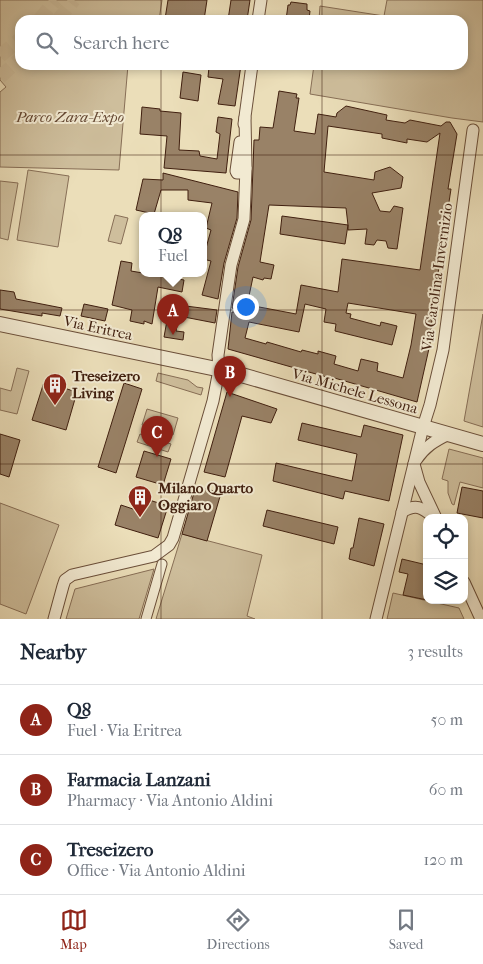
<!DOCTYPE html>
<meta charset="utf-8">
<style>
:root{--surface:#fff;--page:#f2f2f3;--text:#1f2937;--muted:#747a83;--line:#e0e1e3;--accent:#8f2418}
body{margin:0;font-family:"IM FELL French Canon",serif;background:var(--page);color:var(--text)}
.controls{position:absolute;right:15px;bottom:15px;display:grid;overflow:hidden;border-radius:10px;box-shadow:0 2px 8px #0003}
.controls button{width:45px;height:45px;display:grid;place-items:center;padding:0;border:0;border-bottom:1px solid var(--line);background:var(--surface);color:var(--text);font:25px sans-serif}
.you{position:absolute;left:245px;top:306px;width:18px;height:18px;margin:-12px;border:4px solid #fff;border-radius:50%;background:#1a73e8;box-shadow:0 0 0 8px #1a73e833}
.badge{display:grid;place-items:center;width:32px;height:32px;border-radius:50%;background:var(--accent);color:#fff;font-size:16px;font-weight:700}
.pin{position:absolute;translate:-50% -41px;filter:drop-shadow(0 1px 2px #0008)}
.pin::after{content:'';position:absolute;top:26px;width:18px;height:15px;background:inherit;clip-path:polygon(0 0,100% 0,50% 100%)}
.popup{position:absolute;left:139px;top:212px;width:68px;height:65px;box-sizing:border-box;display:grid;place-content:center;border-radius:10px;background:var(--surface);filter:drop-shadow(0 1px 4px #0005);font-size:16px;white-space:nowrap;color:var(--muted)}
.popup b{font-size:19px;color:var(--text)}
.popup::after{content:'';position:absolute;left:50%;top:100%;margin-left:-10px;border:10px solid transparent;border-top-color:var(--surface)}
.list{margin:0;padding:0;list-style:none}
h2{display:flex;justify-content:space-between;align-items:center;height:65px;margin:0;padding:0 20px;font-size:21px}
h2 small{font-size:16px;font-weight:400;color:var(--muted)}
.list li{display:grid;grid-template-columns:32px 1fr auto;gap:15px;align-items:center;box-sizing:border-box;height:70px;padding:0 20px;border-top:1px solid var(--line)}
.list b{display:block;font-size:19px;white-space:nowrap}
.list p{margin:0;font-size:16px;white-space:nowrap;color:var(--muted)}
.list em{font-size:16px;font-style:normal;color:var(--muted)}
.icon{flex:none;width:28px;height:28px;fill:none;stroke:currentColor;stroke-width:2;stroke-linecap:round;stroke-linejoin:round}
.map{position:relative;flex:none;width:483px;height:619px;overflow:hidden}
.search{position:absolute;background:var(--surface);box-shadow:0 2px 8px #0003;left:15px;right:15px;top:15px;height:55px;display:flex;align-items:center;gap:12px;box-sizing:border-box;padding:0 18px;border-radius:15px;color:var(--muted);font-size:19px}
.sheet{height:275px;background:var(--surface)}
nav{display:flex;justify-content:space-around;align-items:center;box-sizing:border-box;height:70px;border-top:1px solid var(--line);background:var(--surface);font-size:14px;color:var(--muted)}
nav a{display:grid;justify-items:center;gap:2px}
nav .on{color:var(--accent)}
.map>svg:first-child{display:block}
</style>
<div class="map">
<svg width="483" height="619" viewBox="0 0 483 619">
<rect width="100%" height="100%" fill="#ebdeb9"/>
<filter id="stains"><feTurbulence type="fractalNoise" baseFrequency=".004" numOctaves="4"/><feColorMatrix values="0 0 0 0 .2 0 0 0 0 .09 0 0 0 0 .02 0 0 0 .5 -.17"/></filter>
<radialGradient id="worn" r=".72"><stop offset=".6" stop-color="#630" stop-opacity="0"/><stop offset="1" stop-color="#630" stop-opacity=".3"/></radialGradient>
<!-- green -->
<g fill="#cebe9c" stroke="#876e56">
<path d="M0,0h162l-3,20h-139v45h108l-9,105 -119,-3v-75l6,-5 -6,-7z"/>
<path d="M387,0h96v122l-31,-4 -142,-24 4,-29h149v-45h-144l1,-14 64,10z"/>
<path d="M28,170l41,6 -11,71 -41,-7z"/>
<path d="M0,181l18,2 -10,57 -8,-2z"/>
<path d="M115,215l13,3 -7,26 -13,-3z"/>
<path d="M483,314v113l-19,-6z"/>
<path d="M17,368l12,3 -12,43 -17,-4v-22l11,3z"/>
<path d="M158,373l30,7 9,7 6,1 -2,7 -45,-14z"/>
<path d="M147,409l31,9 -5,17 -31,-10z"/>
<path d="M140,434l31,10 -3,8 -31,-10z"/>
<path d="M449,449l34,9v30l-23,-6 -6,23 -2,-1 -4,-11v-12l-6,-2z"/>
<path d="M0,503l59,22 -33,89 -26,-10z"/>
<path d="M182,534l80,21 -15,61 8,3h-99z"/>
<path d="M154,569l-15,50h-73l9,-30z"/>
<path d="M393,593l66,15 5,11h-77z"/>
</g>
<!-- building -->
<g fill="#998267" stroke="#401f0f" fill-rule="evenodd">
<path d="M168,0h39l-3,20 -39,-1z"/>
<path d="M231,0h19l-3,20h-19z"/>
<path d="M291,2l16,2v6l3,1 -1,9h-23l2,-15h2z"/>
<path d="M223,65h18l-6,41 -17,-2 5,-25 -15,-2 1,-10 14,2z"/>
<path d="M183,72l18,3 -3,26 -18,-3z"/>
<path d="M279,91l18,3 -1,4h3l-5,33 21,3 3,-20 18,3 1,-4 9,-7 41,9 -1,5 19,3 5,-3 31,6 5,-4h4l7,12 -9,55h3l-18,117 -3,38 -13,58 -86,-25 -1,1 -102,-29 4,-37h12l-12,-4 6,-41 13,-47 3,-80h5l1,-13 13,1zM328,126l54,8v4l25,5v-4l20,3 13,-9 -20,137 -78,-11 -4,33 -37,-7 -5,29 -42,-8 1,-8 -6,-2 4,-19 10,3 1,-2 7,1 3,-14 -14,-3 9,-57 77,3 2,17 -66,-9 -2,18 65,10 3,-19v5l19,-1 -2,15 9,1 3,-5 9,1 2,7 9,1 6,-41 -9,-2 -4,6 -10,-1 -8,-18 29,-5 2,-11 -13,-10 -15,5 -1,8 -50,-8zM348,303l68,11 -5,31 -8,33 -26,-7 1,-8 -17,-4 -3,12 -24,-7 2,-8 -18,-5v3l-16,-4 -1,2 -34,-10 -1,2 -21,-6 4,-16 50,10 6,-28 21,5 -2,13 12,2 -1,7 57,14 5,-19 -16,-4 -1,4 -30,-8 1,-4 -5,-1z"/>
<path d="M142,107l18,2v2l21,2 -2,37 20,1 1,5 17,3 3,-25 -4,-2 2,-15 14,2 -6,54 -62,-5 3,-32 -27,-2z"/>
<path d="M163,173l75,19 -1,26 -13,45 -6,36 -16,-4 9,-34 -8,-2 8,-29 -5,-2 6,-25 -24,-3v-10h-27l-7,24 -18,-4 7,-31 20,1z"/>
<path d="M121,261l11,2 -1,8 53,9 -2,12 -24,-5 -6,37 -8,-3v3l-14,-3 2,-11 -20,-5z"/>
<path d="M0,290l14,2 2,7 46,9 -2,8 -18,-3v3l-42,-7z"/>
<path d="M84,304l24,5 -3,12 -24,-5z"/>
<path d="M170,304l47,6 -2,13 -36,-7 -3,15 8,1 -1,8 -19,-3z"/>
<path d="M44,382l33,10 -11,38 -34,-10z"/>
<path d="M124,383l18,6 -26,84 -18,-6z"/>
<path d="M227,392l50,17 -6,14 -29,-7 -17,61 -21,-5z"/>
<path d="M302,423l59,14 3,-12 39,10 -14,66 -44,-10 -2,8 -70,-18 3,-18 76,18 5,-27 -59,-14z"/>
<path d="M0,434l20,6 -11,37 -9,-3z"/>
<path d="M144,451l27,8 -8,26 -27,-8z"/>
<path d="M196,486l25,7 -14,48 -25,-7z"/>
<path d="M462,487l21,4v27l-26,-5z"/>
<path d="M146,499l22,7 -10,32 -43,-13 6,-20 21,7z"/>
<path d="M267,510l71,17 -4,17 -71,-18z"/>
<path d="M359,518l25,6 -10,42 -25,-7 2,-11h2z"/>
<path d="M402,559l25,6v35l-24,-5 5,-21 -9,-2z"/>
</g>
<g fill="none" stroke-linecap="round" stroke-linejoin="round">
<!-- tertiary-tunnel -->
<g stroke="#c9b897" stroke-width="14" stroke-dasharray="14 7" stroke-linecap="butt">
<path d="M39,20l17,-20"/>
<path d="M58,20l16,-20"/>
<path d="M0,56l20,-17"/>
<path d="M0,77l20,-18"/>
</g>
<!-- pedestrian casing -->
<g stroke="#6b4f3a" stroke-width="11">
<path id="pedestrian" d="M146,619l16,-55"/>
</g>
<!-- minor casing -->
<g stroke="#6b4f3a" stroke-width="13">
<g id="minor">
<path d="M258,20l3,-20"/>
<path d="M244,124l8,-59"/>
<path d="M240,142l-4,29 1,2h5l4,-5"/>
<path d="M416,460c9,-13 18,-19 33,-26"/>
<path d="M414,464l5,18 17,36"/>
<path d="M402,512c15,-9 20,-4 33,6"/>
<path d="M464,582l17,37"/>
<path d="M54,619l9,-33 2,-6 7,-5 82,-19 15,-11 4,-7 40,-137 6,-31 -1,-15 13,-90 13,-46 2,-51 -1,-50"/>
<path d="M376,619l47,-192 7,-22 13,-55 30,-220"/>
</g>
</g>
<!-- tertiary casing -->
<g stroke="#6b4f3a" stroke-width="16">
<path id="tertiary" d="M0,324l231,48 252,72"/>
</g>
<!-- pedestrian -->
<use href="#pedestrian" stroke="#f2ead2" stroke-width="9"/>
<!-- minor -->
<use href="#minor" stroke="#f2ead2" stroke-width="11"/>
<!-- tertiary -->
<use href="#tertiary" stroke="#f2ead2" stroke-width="14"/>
</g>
<!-- grid -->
<path fill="none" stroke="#401f0f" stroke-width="1" stroke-opacity="0.55" d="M161,0v20M322,0v20M161,65v554M322,65v554M0,155h483M0,310h483M0,464h483"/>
<!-- icons -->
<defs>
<g id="building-pin" transform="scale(1.25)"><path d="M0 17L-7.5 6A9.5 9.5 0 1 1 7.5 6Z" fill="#8f2418" stroke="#f2ead2"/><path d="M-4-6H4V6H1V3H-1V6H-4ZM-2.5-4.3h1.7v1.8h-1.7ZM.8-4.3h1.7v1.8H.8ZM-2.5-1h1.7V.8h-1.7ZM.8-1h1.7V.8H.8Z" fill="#fff"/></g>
</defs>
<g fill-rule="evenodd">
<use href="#building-pin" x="55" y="385"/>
<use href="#building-pin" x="140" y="497"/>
</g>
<g text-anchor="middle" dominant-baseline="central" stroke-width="4" stroke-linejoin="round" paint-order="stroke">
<!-- park labels -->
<g font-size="15" font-style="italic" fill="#644732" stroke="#f2ead2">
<text x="70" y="117">Parco Zara-Expo</text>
</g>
<!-- street labels -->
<g font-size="15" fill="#401f0f" stroke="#f2ead2">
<text transform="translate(437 277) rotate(-82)">Via Carolina Invernizio</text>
<text transform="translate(98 328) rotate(12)">Via Eritrea</text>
<text transform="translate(355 391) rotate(16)">Via Michele Lessona</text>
</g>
<!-- poi labels -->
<g font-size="15" font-weight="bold" fill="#401f0f" stroke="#f2ead2" text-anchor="start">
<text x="72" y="376">Treseizero<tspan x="72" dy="17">Living</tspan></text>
<text x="158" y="488">Milano Quarto<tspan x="158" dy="17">Oggiaro</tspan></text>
</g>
</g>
<rect width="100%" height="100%" filter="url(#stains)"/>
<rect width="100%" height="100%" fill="url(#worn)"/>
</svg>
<div class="controls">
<button><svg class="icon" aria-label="locate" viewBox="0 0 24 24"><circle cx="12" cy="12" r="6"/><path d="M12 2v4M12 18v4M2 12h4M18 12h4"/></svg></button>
<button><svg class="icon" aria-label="layers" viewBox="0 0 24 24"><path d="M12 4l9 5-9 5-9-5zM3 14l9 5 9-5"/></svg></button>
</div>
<div class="you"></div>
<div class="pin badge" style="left:173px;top:335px">A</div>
<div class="popup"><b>Q8</b>Fuel</div>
<div class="pin badge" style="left:230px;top:397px">B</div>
<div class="pin badge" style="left:157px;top:457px">C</div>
<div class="search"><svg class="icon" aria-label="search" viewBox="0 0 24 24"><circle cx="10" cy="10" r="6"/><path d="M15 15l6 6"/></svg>Search here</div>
</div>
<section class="sheet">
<h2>Nearby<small>3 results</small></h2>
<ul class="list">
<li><span class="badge">A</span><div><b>Q8</b><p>Fuel · Via Eritrea</p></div><em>50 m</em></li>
<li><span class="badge">B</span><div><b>Farmacia Lanzani</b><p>Pharmacy · Via Antonio Aldini</p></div><em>60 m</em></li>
<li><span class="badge">C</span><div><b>Treseizero</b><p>Office · Via Antonio Aldini</p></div><em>120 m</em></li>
</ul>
</section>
<nav>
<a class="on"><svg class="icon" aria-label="map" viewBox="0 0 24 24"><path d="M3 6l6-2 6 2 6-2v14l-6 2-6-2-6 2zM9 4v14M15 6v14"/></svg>Map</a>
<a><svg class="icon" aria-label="directions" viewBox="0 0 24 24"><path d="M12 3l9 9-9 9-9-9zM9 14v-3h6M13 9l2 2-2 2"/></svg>Directions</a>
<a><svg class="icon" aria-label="saved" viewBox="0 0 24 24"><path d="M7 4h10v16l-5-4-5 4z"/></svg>Saved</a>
</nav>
